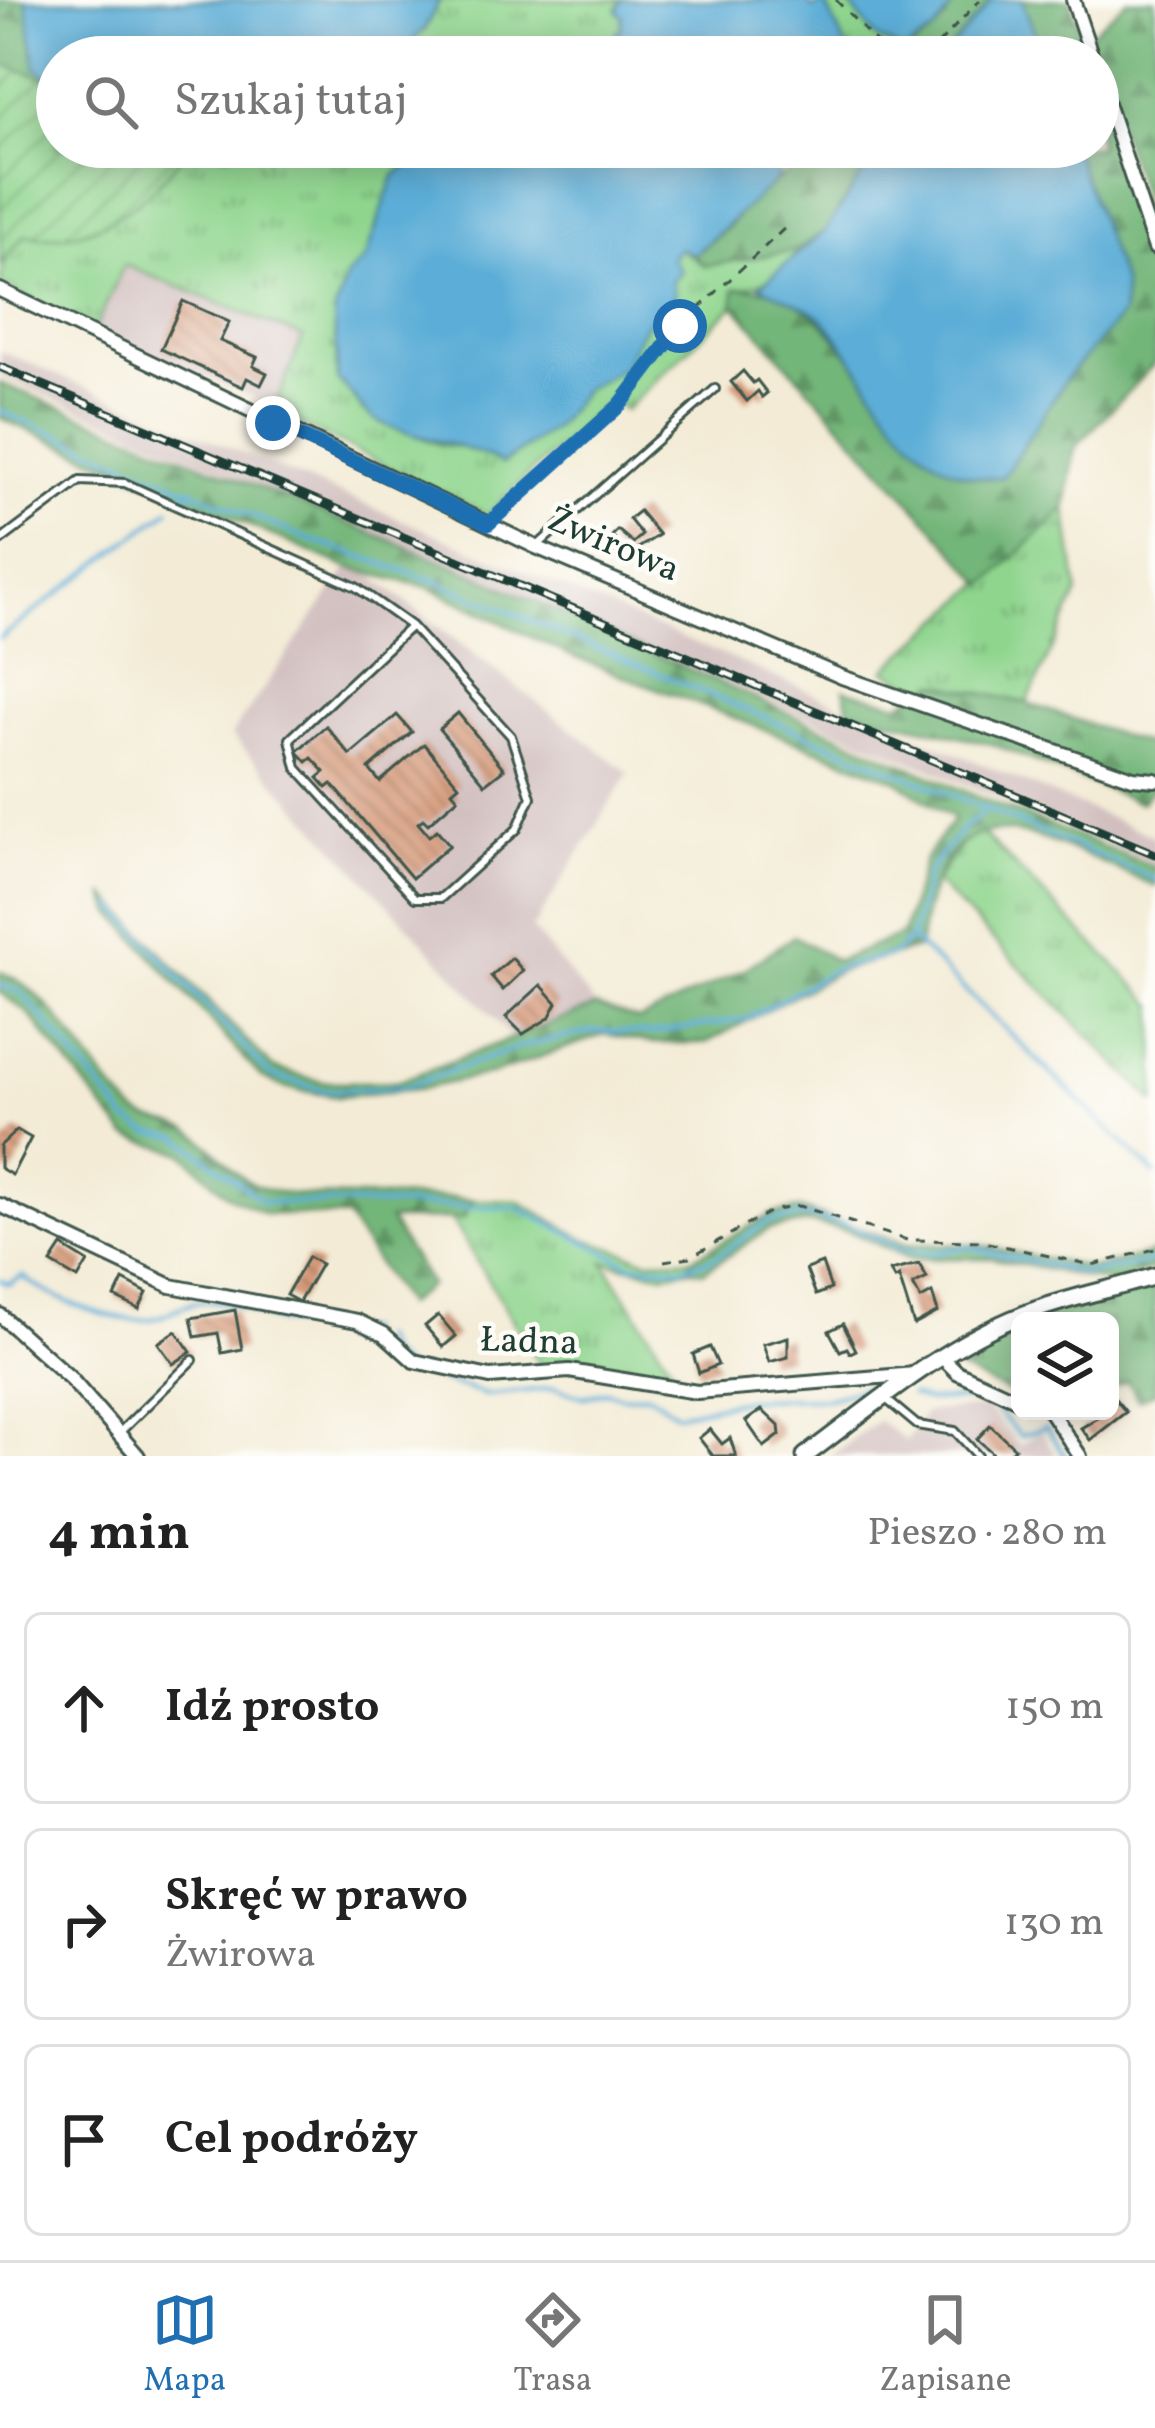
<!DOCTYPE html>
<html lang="pl">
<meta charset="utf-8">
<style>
:root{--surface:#fff;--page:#f2f2f2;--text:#222;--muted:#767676;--line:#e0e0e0;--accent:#1f6fb2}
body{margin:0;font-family:Vollkorn,serif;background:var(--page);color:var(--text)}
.controls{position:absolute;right:36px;bottom:36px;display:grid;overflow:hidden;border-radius:18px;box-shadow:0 6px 30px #0003}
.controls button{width:108px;height:108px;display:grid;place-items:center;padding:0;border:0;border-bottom:3px solid var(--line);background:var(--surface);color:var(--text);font:60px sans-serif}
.stop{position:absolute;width:36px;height:36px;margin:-27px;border:9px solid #1f6fb2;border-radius:50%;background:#fff}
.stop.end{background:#1f6fb2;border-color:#fff;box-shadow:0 3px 12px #0008}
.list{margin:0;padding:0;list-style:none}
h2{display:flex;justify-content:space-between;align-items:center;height:156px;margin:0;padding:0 48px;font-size:51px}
h2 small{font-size:39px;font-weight:400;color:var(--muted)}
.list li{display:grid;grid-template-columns:78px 1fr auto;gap:36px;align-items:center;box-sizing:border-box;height:192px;margin:0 24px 24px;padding:0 24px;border:3px solid var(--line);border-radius:18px}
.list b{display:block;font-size:45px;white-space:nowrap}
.list p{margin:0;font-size:39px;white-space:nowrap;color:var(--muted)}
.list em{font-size:39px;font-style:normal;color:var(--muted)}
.icon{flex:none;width:66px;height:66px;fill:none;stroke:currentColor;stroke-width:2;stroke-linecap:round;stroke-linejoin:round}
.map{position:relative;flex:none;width:1155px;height:1456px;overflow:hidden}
.search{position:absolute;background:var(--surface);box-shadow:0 6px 30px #0003;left:36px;right:36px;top:36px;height:132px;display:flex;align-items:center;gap:30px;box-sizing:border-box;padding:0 42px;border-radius:66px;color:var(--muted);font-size:45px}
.sheet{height:804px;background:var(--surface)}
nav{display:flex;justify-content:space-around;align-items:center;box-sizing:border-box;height:168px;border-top:3px solid var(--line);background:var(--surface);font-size:33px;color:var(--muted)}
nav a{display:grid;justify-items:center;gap:6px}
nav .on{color:var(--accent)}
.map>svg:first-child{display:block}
</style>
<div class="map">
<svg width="1155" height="1456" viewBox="0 0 1155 1456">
<defs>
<pattern id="grass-tufts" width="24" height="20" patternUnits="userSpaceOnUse" patternTransform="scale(3)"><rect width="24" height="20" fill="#8fd58e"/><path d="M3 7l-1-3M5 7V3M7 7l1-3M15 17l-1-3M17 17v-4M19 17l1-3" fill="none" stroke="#74ae75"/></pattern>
<pattern id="forest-firs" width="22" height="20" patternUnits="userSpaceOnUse" patternTransform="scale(3)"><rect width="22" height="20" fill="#73b679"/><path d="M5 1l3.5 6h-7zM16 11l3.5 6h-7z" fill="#5e9564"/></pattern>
<pattern id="garden-furrows" width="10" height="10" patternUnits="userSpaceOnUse" patternTransform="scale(3)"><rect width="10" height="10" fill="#8fd58e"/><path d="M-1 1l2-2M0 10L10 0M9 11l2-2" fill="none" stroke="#74ae75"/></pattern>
<pattern id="building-back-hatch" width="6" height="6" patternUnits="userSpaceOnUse" patternTransform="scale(3)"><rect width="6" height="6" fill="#d69979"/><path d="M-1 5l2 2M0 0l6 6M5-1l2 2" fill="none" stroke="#ad7e64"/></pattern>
</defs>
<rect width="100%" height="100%" fill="#fdfcf7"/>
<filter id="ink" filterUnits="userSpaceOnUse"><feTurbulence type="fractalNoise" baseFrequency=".00833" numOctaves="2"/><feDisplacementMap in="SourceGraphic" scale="24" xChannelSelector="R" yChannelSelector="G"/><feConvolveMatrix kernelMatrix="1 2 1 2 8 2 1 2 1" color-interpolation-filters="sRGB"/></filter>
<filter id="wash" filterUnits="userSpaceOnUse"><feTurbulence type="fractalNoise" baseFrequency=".004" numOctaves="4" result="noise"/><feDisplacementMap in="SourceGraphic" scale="48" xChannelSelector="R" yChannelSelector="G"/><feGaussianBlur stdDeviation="2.7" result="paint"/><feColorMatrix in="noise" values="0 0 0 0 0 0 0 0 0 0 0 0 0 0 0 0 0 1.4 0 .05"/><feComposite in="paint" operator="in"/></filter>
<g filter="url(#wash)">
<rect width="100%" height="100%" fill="#f3ebd5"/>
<!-- industrial -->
<g fill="#d1bfbf">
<path d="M124,264l179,74 -25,62 -12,-4 -5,4 -167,-69z"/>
<path d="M0,351l1155,486v27l-1155,-488z"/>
<path d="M348,568l20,5 261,200 -97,156 64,77 -81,35 -284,-306z"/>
<path d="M985,1407l35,38 21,-13 16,24h-227l48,-35 28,20 19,-29z"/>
</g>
<!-- grass -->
<g fill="url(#grass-tufts)" stroke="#578961" stroke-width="3">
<path d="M440,0h182l-5,9 6,8 -2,12 -15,16 2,12h-213l29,-27z"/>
<path d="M824,0h22l31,39 28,12 -5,6h-53z"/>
<path d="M188,147h27l10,7 27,-7h123l19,6 39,-6 -39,29 -29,83 -18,17 -11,91 27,44 14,9 63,25 33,3 29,16 53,-37 30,-38 36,-20 25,-45 18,-15 8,-28 -1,-23 8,-10 26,18 92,-16c-15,26 -33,35 -62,39l-1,16 -109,105 -15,-12c-38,43 -84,73 -122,117l-198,-96 -12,-19 25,-63 -179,-72 -30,66 -94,-48 7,-33 18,-15c69,11 127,-35 163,-88z"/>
<path d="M1066,508l12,85 -51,110 -91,-20 -13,7 -38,-20z"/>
<path d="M983,834l172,171v97l-220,-220 32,-46z"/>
<path d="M472,1200l46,1 65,37 64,22 44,-1 -1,10 -25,5 -61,-12 77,120 -111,-16 -29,1 -90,-148h12z"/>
</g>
<!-- forest -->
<g fill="url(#forest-firs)" stroke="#497a56" stroke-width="3">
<path d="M0,0h26l10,67 21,15 -57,-18z"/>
<path d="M957,0h35l-49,57h-43l35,-26z"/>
<path d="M1022,0h48l19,57h-45z"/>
<path d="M1127,0h28v234l-67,-198z"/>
<path d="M1098,86l57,176v101l-80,85 -9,60 -81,77 -251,-280 1,-16c126,-16 142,205 268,188l65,-101 55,-62v-30l-50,-137h25z"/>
<path d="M824,147h56l-54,83 -29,20 -92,16 -11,-11 35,-28 22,-28z"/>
<path d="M0,383l471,190 512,226 172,68v19c-115,-48 -212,-118 -236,62l-80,23 -133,72h-53l-48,-9 -110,39 -70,15 -87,9 -52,-9 -25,-11 -150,-166 -6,-17 168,174 50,14h74l199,-76 43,14 106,-51 49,-33 43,25 65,-27 23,-76 29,-39 -58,-39 -327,-125 -142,-68 -79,-19 -348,-150z"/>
<path d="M935,683l92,20 128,44v39l-14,17 -149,-59 -143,-34 -5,-21 55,15z"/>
<path d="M0,972c53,17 91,101 132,137 18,16 39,11 59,22 23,13 38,41 62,53 43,22 163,8 219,16l-9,19 -74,1 41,65 -25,20 -59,-88 -81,-3 -38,-19 -44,-42 -57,-17 -99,-124 -27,-19z"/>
<path d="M799,1209l107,35 73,1 113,23 63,-16v16l-41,15 -123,-25 -81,1 -61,-28 -40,-8 -40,6 -66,43 -13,-3 1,-10 81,-45z"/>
<path d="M1155,1285v107l-17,8 -11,-19 -17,9v-69h-78z"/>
<path d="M1020,1326v72l-60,-28 -6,-10z"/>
</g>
<!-- garden -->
<path fill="url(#garden-furrows)" stroke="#578961" stroke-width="3" d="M0,64l57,18v65h131c-37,54 -94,99 -163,88l-25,29z"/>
<!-- water -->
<g fill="#5cadd7" stroke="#3e7586" stroke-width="3">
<path d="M26,0h414l-16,30 -29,27h-338v25l-21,-14z"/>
<path d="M622,0h183l8,8 11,-7 24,50 -1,6h-239l-2,-11 15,-17 2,-12 -6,-7z"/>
<path d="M846,0h111l-22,31 -30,20 -28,-12z"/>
<path d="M992,0h30l22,57h-101z"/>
<path d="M433,147h360l-18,34 -81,74 -14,-7 -8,9 9,14 -9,10 3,14 -29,29 -25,45 -36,20 -30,38 -53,37c-39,-22 -84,-23 -125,-43 -17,-9 -23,-28 -39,-40l-4,-67 13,-38 18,-17 29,-83z"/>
<path d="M880,147h193l50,137v30l-55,62 -65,101c-89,12 -130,-99 -177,-154 -15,-17 -46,-26 -66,-37l66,-56z"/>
</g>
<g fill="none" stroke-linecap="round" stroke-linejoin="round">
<!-- stream -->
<g stroke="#5cadd7" stroke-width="4.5">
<path d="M0,411l305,127 133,44 717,297"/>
<path d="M182,498l11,-9"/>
<path d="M0,638l169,-128"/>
<path d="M113,905l157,170 56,16 79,-4 115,-40 74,-16 57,2 96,-14 86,-49 61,-16 17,-16 18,-67 34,-43 25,-19"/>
<path d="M911,938l244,236"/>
<path d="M0,985l22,8 105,127 21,12 31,5 85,65 255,6 112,57 51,3 32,-10 53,-36 36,-6 45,9 53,25 31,3 36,-6 118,27 69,-13"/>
<path d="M0,1280l9,4 14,-8c23,22 102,53 136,41 19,-7 31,-17 53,-16 25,1 47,16 70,21 28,6 57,7 83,8"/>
<path d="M380,1338l9,18 23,18 12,-5 10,9 52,17 69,-7 29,9 23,-6 16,6 25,-3 29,20 72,-15 81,-1 54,-16"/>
<path d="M911,1395l17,6 57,-3 35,38 26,-8 19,28"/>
</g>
</g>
<g id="blocks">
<!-- building -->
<g fill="url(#building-back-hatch)">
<path d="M183,301l46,21 -9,19 37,16 -4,9 14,7 -6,12 -14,-7 -4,9 -82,-38z"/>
<path d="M743,371l10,12 4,-3 10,13 -5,4 -4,-6 -11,10 -16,-19z"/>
<path d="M639,511l20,24 -38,24 -12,-14 6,-5 -3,-4 6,-6 15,13 9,-8 -13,-16z"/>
<path d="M458,713l46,56 -19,15 -46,-55z"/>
<path d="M397,715l15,17 -43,37 11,13 44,-38 35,41 -7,6 6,7 -30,26 -5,-5 -5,4 11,13 8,-6 13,15 -38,33 -80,-94 -5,4 -9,-10 7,-6 -13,-14 -5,4 -10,-11 29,-25 24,29z"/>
<path d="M512,958l11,13 -20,19 -12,-14z"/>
<path d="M541,985l16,18 -8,15 -26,16 -17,-17z"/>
<path d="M17,1130l14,8 -19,37 -12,-7v-22z"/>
<path d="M62,1246l26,16 -10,17 -27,-16z"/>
<path d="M308,1257l13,7 -22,38 -13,-7z"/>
<path d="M822,1263l9,26 -15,6 -10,-26z"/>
<path d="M919,1264l8,14 -14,7 8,14 11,-6 6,19 -24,13 -15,-48 -4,2 -5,-8z"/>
<path d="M123,1280l24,13 -8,16 -24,-12z"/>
<path d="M235,1310l7,39 -20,4 -4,-20 -23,4 -4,-19z"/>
<path d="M438,1315l18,21 -13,11 -18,-21z"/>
<path d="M843,1324l13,26 -6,3 -3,-5 -7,3 -11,-20z"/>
<path d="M176,1331l15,21 -18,12 -15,-21z"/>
<path d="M788,1337v20l-19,5 -6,-18z"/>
<path d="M710,1347l8,18 -19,8 -6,-19z"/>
<path d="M1116,1400l10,12 -36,28 -9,-12 29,-17z"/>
<path d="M762,1410l17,16 1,9 -16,12 -18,-26z"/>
<path d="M990,1425l25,23 -7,8h-12l-19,-17z"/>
<path d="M710,1429l12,15 8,-6 6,18h-23l-14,-18z"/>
</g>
</g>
</g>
<g filter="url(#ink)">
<use href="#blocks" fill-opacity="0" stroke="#3f574c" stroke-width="3"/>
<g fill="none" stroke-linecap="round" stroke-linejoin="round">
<!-- service casing -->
<g stroke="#3f574c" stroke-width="12">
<g id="service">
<path d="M0,541l80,-60 45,2 231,104 55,39 100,110 20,61 -14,32 -76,69h-26l-118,-130 -7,-29 121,-113"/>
<path d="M536,547l179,-158"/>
<path d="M887,1400l30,25 38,6 23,25"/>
<path d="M120,1432l73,-72"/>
</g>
</g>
<!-- minor casing -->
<g stroke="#3f574c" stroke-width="18">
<g id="minor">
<path d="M1073,0l19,57"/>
<path d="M1098,76l57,172"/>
<path d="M0,290l536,257 306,130 291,101 22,2"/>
<path d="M0,1205l171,81 186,35 27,13 30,27 76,16 79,-6 128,21 218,-18"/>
<path d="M0,1315l70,63 68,78"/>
<path d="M941,1356l16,16 63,29"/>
<path d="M1050,1411l30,45"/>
</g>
</g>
<!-- tertiary casing -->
<g stroke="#3f574c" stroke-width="21">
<path id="tertiary" d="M805,1456c69,-51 136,-109 217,-141 42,-17 89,-25 133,-39"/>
</g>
<!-- path -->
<g stroke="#3f574c" stroke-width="3" stroke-dasharray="9 9" stroke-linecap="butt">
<path d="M836,0l54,57"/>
<path d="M926,57l54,-57"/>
<path d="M498,514l122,-109 60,-79 107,-100"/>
<path d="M664,1261l26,-4 81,-46 28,-5 108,34 72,1 113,24 63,-16"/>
</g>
<!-- service -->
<use href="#service" stroke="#fff" stroke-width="6"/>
<!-- minor -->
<use href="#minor" stroke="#fff" stroke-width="12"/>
<!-- tertiary -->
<use href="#tertiary" stroke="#fff" stroke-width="15"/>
<!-- rail casing -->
<g stroke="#1f3d34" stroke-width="9">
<path id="rail" d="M0,367l1155,487"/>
</g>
<!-- rail -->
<use href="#rail" stroke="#fdfcf7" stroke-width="4.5" stroke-dasharray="14" stroke-linecap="butt"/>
</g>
</g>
<g fill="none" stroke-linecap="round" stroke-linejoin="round" filter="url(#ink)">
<!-- route -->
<path stroke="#1f6fb2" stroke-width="15" d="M273,423l215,101 132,-119 60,-79"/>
</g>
<g text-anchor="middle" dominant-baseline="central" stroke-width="9" stroke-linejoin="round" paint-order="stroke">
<!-- street labels -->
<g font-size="36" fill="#1f3d34" stroke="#fdfcf7">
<text transform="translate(613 546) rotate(23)">Żwirowa</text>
<text transform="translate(529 1343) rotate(2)">Ładna</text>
</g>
</g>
</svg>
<div class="controls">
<button><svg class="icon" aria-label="layers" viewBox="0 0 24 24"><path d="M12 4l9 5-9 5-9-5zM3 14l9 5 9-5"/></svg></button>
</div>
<div class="stop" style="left:680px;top:326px"></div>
<div class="stop end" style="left:273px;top:423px"></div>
<div class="search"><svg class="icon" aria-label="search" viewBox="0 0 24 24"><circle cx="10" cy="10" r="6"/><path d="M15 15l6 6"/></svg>Szukaj tutaj</div>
</div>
<section class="sheet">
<h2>4 min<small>Pieszo · 280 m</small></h2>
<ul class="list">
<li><svg class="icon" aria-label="ahead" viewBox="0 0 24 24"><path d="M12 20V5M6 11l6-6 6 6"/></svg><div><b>Idź prosto</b></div><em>150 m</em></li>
<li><svg class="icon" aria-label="right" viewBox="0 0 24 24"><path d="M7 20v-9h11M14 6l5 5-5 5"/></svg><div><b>Skręć w prawo</b><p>Żwirowa</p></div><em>130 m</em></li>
<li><svg class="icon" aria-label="arrive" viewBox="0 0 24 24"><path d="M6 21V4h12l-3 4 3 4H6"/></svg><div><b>Cel podróży</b></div></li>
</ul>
</section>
<nav>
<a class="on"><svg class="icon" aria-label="map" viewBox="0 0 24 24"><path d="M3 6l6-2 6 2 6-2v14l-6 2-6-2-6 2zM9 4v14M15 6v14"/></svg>Mapa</a>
<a><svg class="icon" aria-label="directions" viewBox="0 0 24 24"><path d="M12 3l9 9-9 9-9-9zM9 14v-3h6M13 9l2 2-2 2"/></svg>Trasa</a>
<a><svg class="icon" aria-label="saved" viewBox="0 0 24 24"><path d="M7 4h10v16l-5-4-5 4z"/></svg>Zapisane</a>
</nav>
